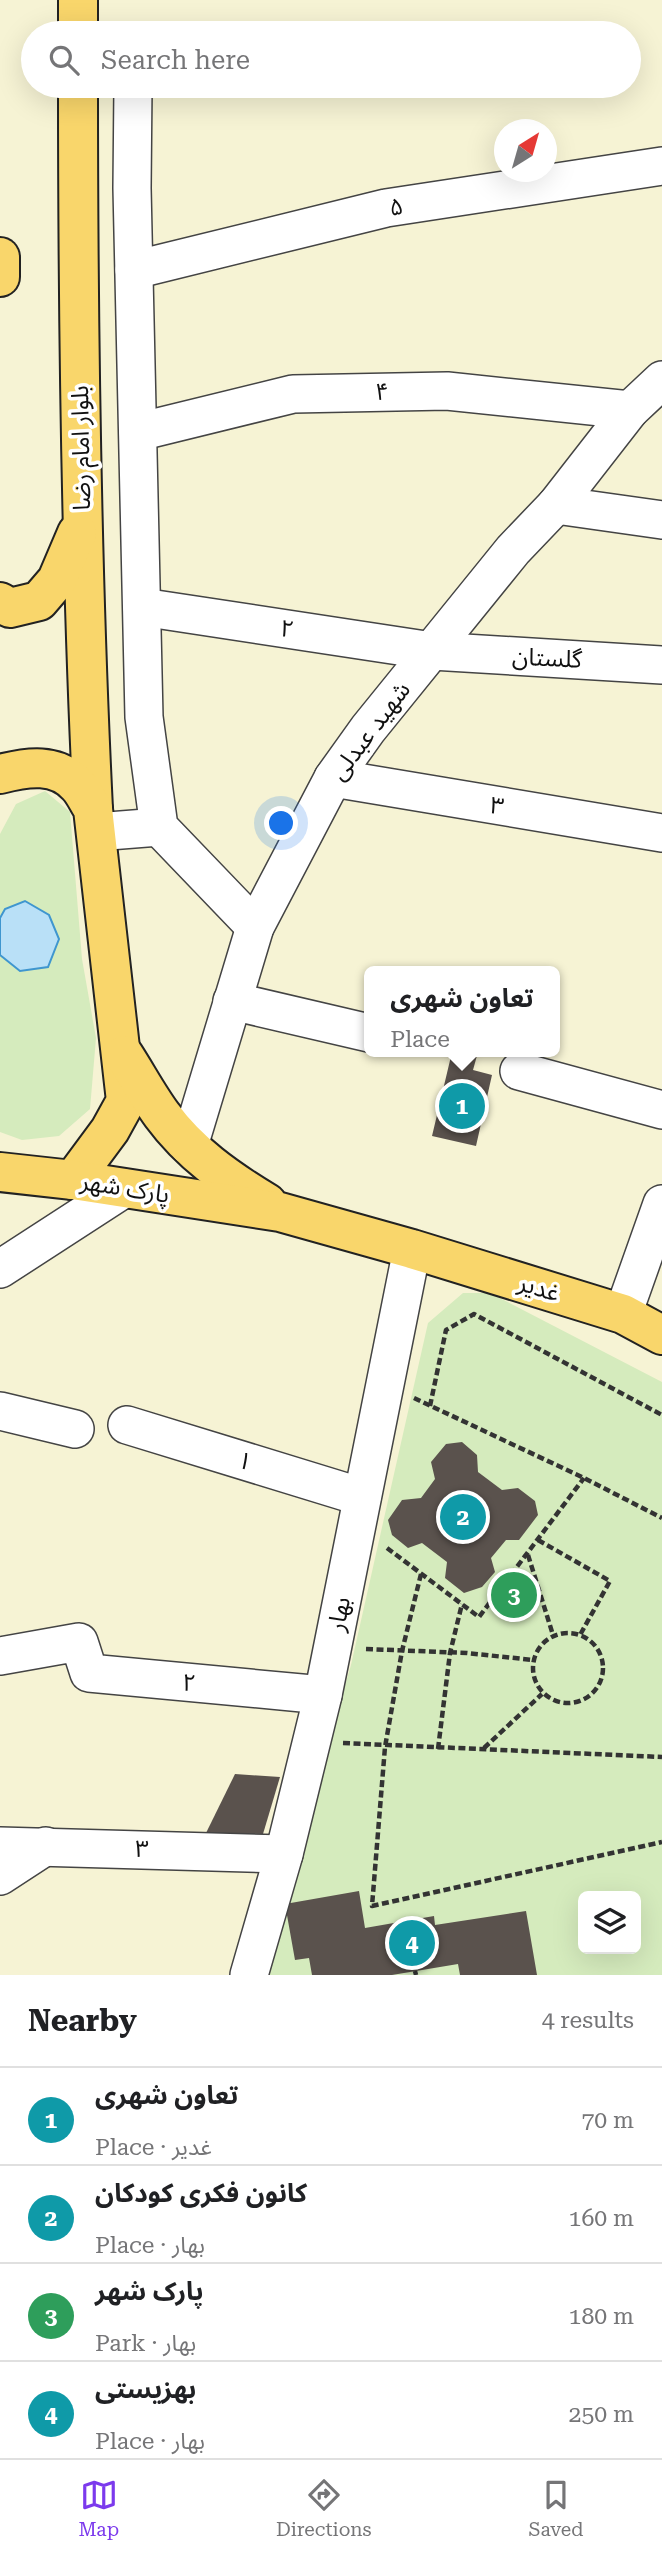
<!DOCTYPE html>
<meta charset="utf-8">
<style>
:root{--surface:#fff;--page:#f2f2f2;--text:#202124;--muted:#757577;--line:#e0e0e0;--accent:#7c3aed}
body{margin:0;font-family:"Roboto Serif","Noto Sans Arabic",serif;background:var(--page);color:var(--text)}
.controls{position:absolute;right:21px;bottom:21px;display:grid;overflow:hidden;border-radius:10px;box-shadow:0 7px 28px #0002}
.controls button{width:63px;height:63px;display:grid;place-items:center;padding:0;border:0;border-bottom:2px solid var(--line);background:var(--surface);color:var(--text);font:35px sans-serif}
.compass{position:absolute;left:494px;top:119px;width:63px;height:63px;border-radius:50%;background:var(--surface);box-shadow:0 7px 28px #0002;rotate:37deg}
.you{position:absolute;left:282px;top:824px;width:24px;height:24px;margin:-18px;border:5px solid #fff;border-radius:50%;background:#1a73e8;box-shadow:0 0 0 10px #1a73e833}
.badge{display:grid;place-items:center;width:46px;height:46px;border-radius:50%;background:var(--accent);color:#fff;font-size:23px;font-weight:700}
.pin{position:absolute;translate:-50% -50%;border:4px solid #fff;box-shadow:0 2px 7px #0006}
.popup{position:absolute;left:364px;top:966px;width:196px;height:91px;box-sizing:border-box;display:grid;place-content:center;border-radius:10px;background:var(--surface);filter:drop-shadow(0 2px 5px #0005);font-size:23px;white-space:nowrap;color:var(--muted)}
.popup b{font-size:26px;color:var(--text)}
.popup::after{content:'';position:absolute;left:50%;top:100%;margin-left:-14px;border:14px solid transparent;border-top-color:var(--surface)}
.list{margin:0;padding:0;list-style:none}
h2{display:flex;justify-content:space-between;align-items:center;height:91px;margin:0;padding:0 28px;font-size:30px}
h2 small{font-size:23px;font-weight:400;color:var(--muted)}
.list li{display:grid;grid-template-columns:46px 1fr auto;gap:21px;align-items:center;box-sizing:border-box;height:98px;padding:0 28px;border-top:2px solid var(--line)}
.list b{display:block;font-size:26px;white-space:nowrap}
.list p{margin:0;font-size:23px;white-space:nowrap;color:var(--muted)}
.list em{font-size:23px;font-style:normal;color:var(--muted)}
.icon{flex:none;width:38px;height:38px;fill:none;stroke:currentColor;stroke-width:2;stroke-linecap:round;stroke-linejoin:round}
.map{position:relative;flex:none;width:662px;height:1975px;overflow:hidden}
.search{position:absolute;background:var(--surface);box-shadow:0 7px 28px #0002;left:21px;right:21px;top:21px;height:77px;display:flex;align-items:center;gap:18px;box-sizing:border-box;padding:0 24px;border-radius:38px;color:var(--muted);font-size:26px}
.sheet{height:483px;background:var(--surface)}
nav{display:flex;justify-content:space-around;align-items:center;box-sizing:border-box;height:98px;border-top:2px solid var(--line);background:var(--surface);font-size:19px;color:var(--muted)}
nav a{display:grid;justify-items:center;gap:4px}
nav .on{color:var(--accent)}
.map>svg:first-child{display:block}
</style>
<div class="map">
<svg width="662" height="1975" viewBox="0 0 662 1975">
<rect width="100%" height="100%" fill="#fffdf5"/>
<!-- farmland -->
<path fill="#f6f3d4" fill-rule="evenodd" d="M0,0h662v1975h-662zM33,33h596v53h-596zM504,130h42v42h-42zM369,971h186v81h-186zM583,1896h53v53h-53z"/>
<!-- green -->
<g fill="#d5ebbd" fill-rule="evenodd">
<path d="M45,791l25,21 12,147 14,79 -6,71 -31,27 -37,4 -22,-8v-298l16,-30z"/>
<path d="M463,1293h27l172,89v593h-402l91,-310 77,-342zM583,1896h53v53h-53z"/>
</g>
<!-- water -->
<path fill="#b9e0f7" stroke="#3f96cf" stroke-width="2" d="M25,901l24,14 10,24 -11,28 -28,4 -20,-16v-37l5,-9z"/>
<!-- building -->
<g fill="#5a524d">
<path d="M452,1052h26l-5,18 19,5 -16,71 -44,-10z"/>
<path d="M462,1442l15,13 1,17 24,18 16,-2 17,13 3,14 -19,25h-13l-15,18 4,14 -13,15 -18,6 -19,-15 2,-16 -25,-19 -14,5 -16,-13 -4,-15 14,-20 19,-2 14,-19 -4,-17 15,-18z"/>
<path d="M235,1774l45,3 -17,57 -57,-1z"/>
<path d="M359,1891l6,37 69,-12 1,9 91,-14 11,64h-77l-2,-11 -66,11h-80l-3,-17 -14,2 -10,-56z"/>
</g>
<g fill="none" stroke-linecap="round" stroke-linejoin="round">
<!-- minor casing -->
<g stroke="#444" stroke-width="40">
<g id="minor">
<path d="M133,86l-1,102 12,529 15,110 96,100"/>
<path d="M134,270l252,-62 276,-42"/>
<path d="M138,432l155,-38 154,-3 183,19"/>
<path d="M556,505l106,15"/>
<path d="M142,607l290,44 230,14"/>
<path d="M333,778l329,55"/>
<path d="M96,832l63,-5"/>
<path d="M232,1001l137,32"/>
<path d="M519,1071l143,39"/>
<path d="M189,1146l66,-219 78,-149 35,-49 145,-179 43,-45 74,-95 32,-30"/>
<path d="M0,1269l125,-81"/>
<path d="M623,1314l39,-110"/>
<path d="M0,1411l75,18"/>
<path d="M127,1425l235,72"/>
<path d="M0,1656l79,-14 10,31 234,22"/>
<path d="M0,1846l284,8"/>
<path d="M0,1876l46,-30"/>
<path d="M249,1975l35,-121 39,-159 89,-446"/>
</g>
</g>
<!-- major casing -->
<g stroke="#222" stroke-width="42">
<g id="major">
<path d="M78,33v-33"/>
<path d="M78,86c0,241 3,482 15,723"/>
<path d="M0,257v20"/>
<path d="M0,602l10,6 29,-7 18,-21 20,-47"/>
<path d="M0,774c27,-7 57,-12 78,12 6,6 10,16 15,23l33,292 -16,29 -37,50"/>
<path d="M124,1055c13,20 24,41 38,60 28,38 65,64 105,88"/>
<path d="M0,1172l73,8 207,32 132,37 211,65 39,21"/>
</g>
</g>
<!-- path -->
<g stroke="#333" stroke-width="4.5" stroke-dasharray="7 3.5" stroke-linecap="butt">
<path d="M414,1398l170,80 78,40"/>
<path d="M430,1406l16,-76 28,-16 188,101"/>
<path d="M538,1540l72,41 -30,54"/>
<path d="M387,1548l92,69 105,-139"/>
<path d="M528,1555l25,80"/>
<path d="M421,1574l-19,77 -17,96 -13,159 290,-64"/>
<circle cx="568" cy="1668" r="35"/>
<path d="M366,1649l101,4 66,7"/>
<path d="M343,1743l319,14"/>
<path d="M484,1748l58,-54"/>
<path d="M438,1749l12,-96 12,-49"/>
<path d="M415,1971l1,4"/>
</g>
<!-- minor -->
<use href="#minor" stroke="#fff" stroke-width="37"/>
<!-- major -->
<use href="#major" stroke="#f9d66b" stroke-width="38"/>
</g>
<g text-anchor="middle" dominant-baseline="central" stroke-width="7" stroke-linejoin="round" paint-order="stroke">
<!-- street labels -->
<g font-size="24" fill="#111" stroke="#fff">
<text transform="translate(396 207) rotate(-10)">۵</text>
<text transform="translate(382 392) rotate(-1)">۴</text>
<text transform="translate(81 448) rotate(-91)">بلوار امام رضا</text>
<text transform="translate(287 629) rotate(9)">۲</text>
<text transform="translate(547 658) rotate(3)">گلستان</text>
<text transform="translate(370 731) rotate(-53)">شهید عبدلی</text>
<text transform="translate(497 806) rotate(9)">۳</text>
<text transform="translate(125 1188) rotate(9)">پارک شهر</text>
<text transform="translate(539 1288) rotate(17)">غدیر</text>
<text transform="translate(245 1461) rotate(17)">۱</text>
<text transform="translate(339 1614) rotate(-79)">بهار</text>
<text transform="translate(189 1683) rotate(5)">۲</text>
<text transform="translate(142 1849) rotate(2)">۳</text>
</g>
</g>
</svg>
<div class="controls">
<button><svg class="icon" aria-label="layers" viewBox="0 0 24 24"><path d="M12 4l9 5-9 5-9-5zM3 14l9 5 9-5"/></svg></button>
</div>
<svg class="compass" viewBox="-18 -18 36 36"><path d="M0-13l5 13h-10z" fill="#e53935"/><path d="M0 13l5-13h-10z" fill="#757577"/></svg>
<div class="you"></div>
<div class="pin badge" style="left:462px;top:1106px;background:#0f9aa8">1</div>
<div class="popup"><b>تعاون شهری</b>Place</div>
<div class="pin badge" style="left:463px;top:1517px;background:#0f9aa8">2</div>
<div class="pin badge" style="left:514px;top:1595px;background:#2e9e5b">3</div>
<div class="pin badge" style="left:412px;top:1943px;background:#0f9aa8">4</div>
<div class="search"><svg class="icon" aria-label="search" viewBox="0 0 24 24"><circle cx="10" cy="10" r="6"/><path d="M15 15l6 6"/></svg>Search here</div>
</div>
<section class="sheet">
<h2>Nearby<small>4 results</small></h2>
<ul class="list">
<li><span class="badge" style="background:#0f9aa8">1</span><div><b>تعاون شهری</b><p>Place · غدیر</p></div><em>70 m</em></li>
<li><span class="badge" style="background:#0f9aa8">2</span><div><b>کانون فکری کودکان</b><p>Place · بهار</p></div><em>160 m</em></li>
<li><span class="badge" style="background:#2e9e5b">3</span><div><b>پارک شهر</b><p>Park · بهار</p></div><em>180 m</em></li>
<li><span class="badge" style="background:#0f9aa8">4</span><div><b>بهزیستی</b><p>Place · بهار</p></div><em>250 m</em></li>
</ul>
</section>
<nav>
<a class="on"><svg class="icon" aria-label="map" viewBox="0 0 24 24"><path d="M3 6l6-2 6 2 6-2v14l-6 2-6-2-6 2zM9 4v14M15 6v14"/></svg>Map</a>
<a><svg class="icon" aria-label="directions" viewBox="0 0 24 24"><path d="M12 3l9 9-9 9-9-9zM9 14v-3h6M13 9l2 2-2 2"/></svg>Directions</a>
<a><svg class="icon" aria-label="saved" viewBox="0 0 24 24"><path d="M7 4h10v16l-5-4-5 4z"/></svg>Saved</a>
</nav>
